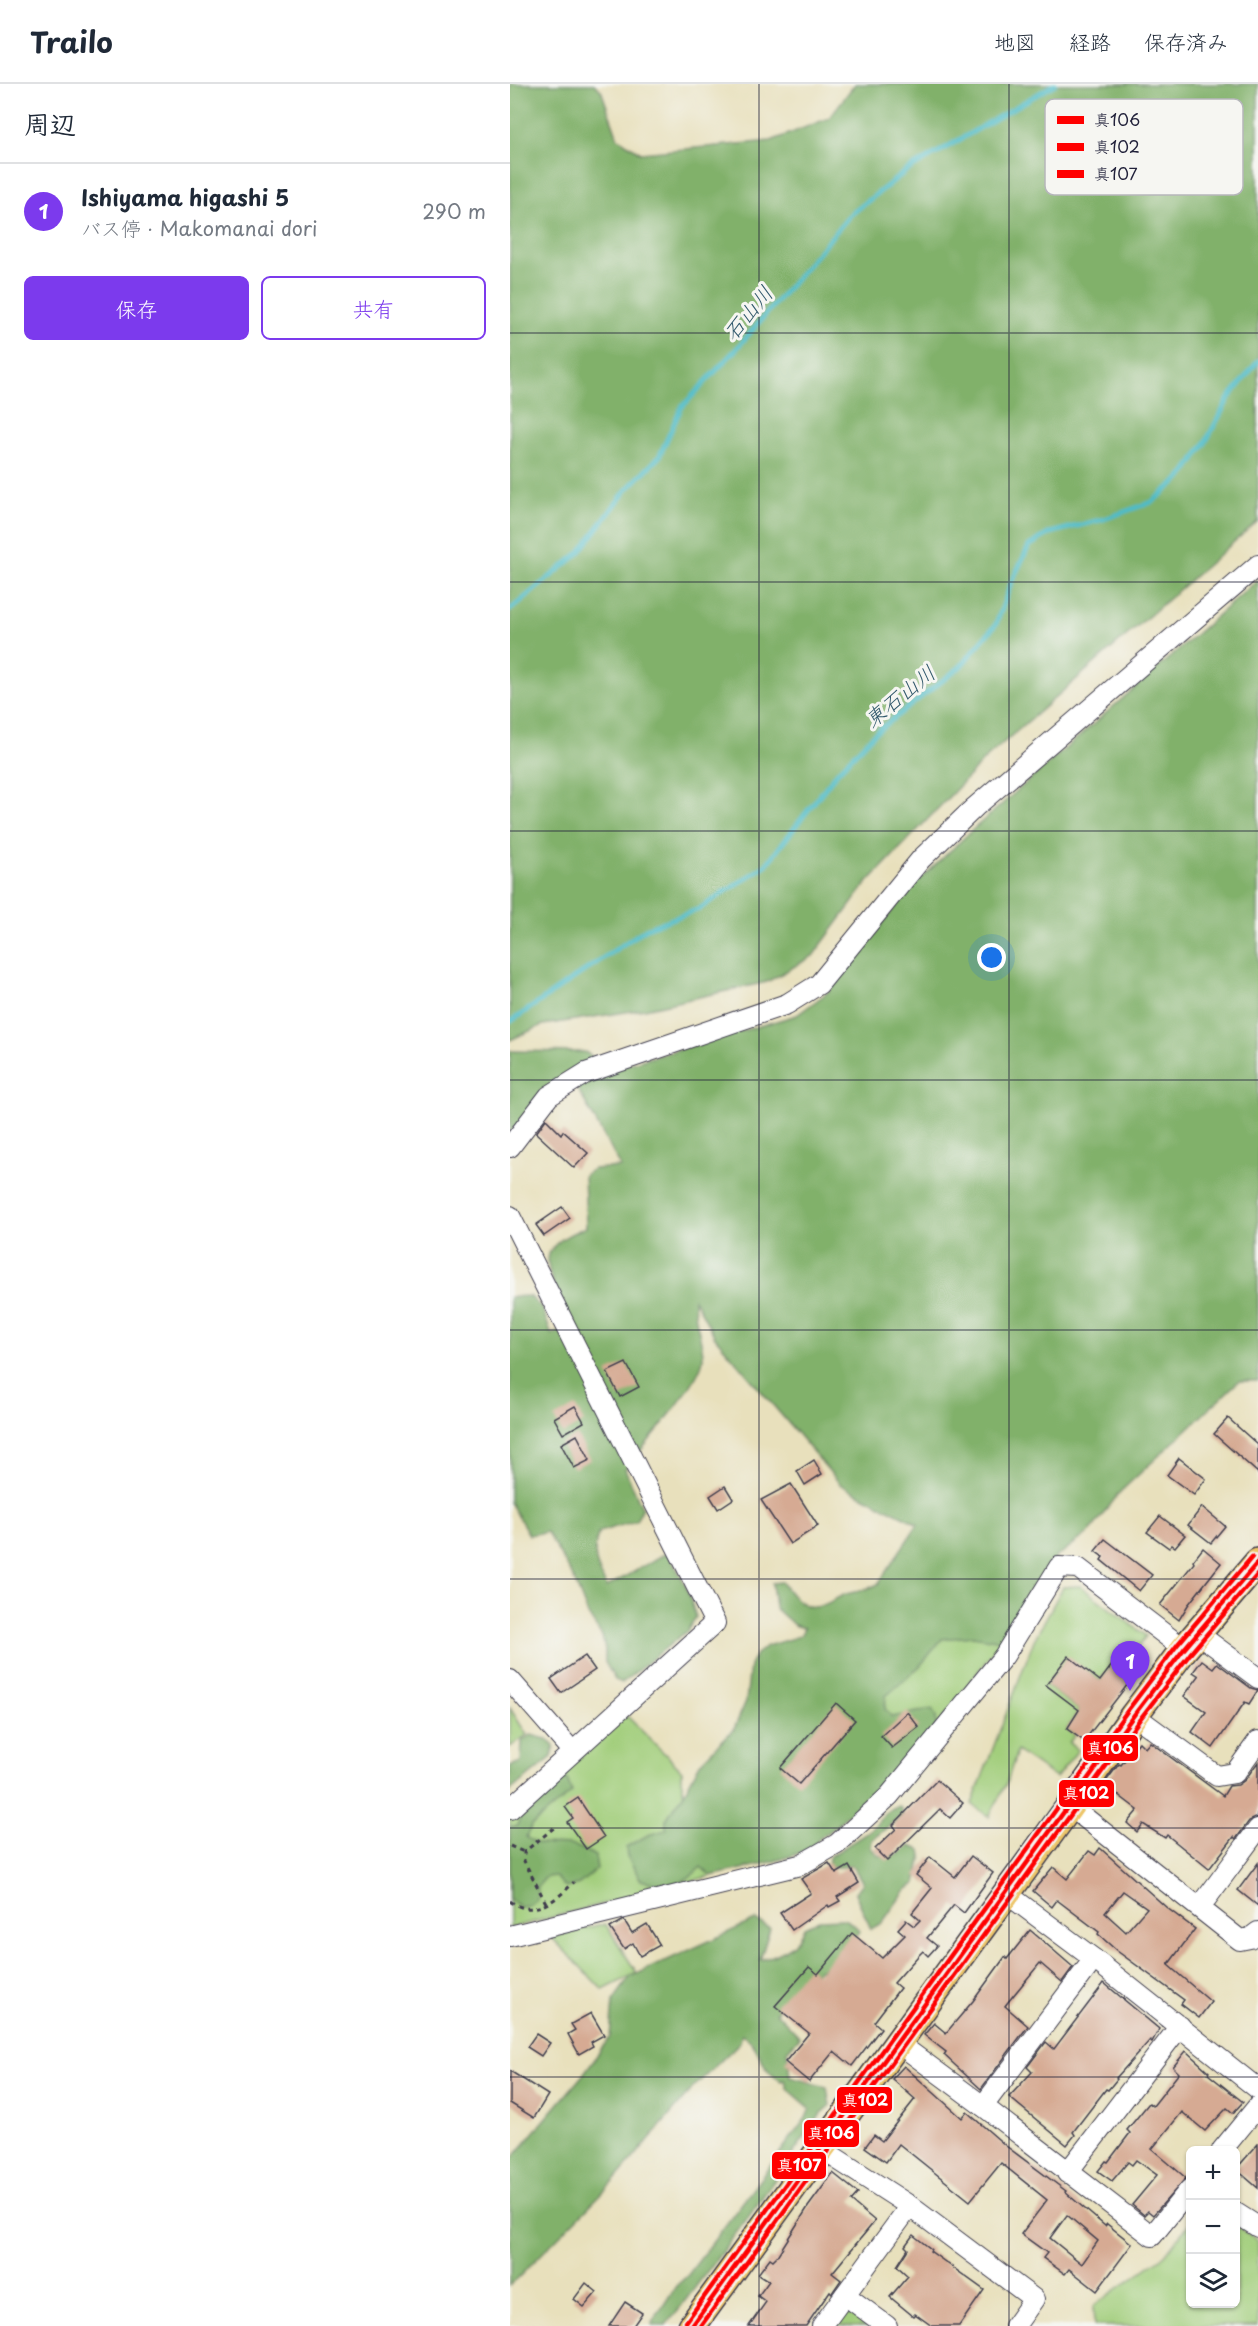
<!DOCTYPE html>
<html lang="ja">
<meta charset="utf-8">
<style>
:root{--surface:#fff;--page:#f2f2f3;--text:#1f2937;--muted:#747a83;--line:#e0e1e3;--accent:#7c3aed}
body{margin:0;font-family:"Playpen Sans","Klee One",sans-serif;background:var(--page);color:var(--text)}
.controls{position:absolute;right:18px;bottom:18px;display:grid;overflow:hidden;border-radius:9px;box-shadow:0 2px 4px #0004}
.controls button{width:54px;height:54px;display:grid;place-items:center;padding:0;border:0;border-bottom:2px solid var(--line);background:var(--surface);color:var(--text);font:30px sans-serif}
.you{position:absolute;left:482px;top:874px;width:21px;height:21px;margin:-15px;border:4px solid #fff;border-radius:50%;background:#1a73e8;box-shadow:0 0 0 9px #1a73e833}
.badge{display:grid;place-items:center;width:39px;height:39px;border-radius:50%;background:var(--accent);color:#fff;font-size:20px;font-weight:700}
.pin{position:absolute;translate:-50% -50px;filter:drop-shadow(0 2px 3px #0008)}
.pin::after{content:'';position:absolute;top:32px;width:21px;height:18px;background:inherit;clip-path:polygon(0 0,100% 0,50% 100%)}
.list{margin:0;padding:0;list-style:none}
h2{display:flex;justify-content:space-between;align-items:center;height:78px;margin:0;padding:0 24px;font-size:26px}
h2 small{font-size:20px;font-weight:400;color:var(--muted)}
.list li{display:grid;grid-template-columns:39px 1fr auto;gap:18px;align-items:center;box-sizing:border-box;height:96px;padding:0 24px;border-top:2px solid var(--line)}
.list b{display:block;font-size:22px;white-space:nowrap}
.list p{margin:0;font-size:20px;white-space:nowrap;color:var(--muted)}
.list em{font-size:20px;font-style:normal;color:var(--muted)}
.actions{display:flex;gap:12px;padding:18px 24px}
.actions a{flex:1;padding:14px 0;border:2px solid var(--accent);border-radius:9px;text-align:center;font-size:21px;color:var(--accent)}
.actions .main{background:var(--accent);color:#fff}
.icon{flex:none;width:33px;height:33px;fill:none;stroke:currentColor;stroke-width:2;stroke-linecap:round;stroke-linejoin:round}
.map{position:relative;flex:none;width:748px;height:2242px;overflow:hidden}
header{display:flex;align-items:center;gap:36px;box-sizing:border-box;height:84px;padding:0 30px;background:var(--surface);border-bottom:2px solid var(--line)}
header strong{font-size:28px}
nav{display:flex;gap:33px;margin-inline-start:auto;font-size:21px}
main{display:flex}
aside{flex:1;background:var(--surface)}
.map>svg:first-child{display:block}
</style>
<header>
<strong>Trailo</strong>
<nav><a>地図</a><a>経路</a><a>保存済み</a></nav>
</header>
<main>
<aside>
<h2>周辺<small></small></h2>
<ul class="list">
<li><span class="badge">1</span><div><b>Ishiyama higashi 5</b><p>バス停 · Makomanai dori</p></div><em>290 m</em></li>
</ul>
<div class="actions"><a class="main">保存</a><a>共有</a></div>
</aside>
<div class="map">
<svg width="748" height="2242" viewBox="0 0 748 2242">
<rect width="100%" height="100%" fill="#f6f6f2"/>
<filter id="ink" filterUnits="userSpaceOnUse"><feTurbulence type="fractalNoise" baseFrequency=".0167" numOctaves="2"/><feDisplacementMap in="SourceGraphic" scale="12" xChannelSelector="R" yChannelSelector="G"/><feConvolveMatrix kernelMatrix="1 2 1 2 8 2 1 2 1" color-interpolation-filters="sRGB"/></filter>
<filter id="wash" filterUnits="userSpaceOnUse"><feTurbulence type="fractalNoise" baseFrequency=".008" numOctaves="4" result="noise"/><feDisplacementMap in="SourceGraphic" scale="24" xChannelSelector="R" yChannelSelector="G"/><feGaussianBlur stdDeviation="1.35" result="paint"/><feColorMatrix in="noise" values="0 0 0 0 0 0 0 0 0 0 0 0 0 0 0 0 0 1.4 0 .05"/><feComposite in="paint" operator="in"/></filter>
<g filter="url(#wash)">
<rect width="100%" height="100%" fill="#e8e0bc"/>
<!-- green -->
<g fill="#a2ce7b" stroke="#62785b" stroke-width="1.5">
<path d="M570,1502l66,50 -23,31 -8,-6 -15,20 -32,-24 -22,28 33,25 -12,19 8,6 -6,8 9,7 -22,28 -39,-27 -10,31 -18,35 -17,-13 62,-164 29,-53z"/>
<path d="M465,1549l26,8 -65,87 -43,-7 -16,-18 54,-59 16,-8z"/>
<path d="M0,1624l17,27 -17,12z"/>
<path d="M117,1632l55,55v17l29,88 -201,52v-108l111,-101z"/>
<path d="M88,1841h8l31,48 -34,17 -52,-53z"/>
<path d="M680,2138v82h46v-78l22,14v86h-164l-1,-20 72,-51z"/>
<path d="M334,2230h7l17,12h-33z"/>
</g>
<!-- forest -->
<g fill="#81b16b" stroke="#526a53" stroke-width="1.5">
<path d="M0,0h84l7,6 17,48 23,15 130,-12 58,-23 26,-34h403v437l-272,237 -119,125 -54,73 -46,26 -122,27 -102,16 -33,15z"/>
<path d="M748,496v801h-19l-119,111 -30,40 -34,25 -55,84 -28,-5 -31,3 -22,27 -34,30 -1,13 7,8 40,-8 4,8v11l-53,54 -54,50c-13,6 -12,13 -21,17 -29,14 -65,19 -97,27l-10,-9c-20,20 -33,21 -60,13l-14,-24 -1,-9 22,-12 18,-5v-11l17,-24 17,-32 34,-34 12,-28 4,-35 6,-12 11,-8 33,-10 4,-8 -10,-3 -19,-17 -3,-25 10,-1c7,11 19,25 33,25 10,0 22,-10 31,-13 12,-3 21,-4 32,-10l40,-60 -77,-39 -126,-148 -21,-38c-1,21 10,43 9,60 -2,23 -62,91 -78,110l17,39 -6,13 -37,11c-8,20 -3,36 8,55l61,-35 18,34 10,31 -9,14 -65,52 -7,-3 -10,-18v-13l-3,-13 -14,-21 -15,-38 -26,-45 -18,3 -19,-33v-205l20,-1 13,14 8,24 24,-6c-8,-17 -36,-60 -24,-78 8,-12 22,-17 35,-23l-2,-52 9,-6 28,-2 -45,-81 18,-12 203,-59 31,-23 78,-99 64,-61z"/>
<path d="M0,967l75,1 11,7 -1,7 -85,66z"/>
<path d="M21,1651l15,4 8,7 -2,11 -42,34v-25l11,-4 1,-21z"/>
<path d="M49,1692l8,3 5,13 -40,33 -6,12c15,12 30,5 47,9 7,1 15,7 22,10l2,13 -18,15 -13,4 -11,-12 -9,1 -8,9 -1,14 -7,6 -10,1 -10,-8v-72l8,-2 4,-9 12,-9 8,-21z"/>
<path d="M389,1722l3,4v5l-30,25 -1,8 8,8 18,-1 13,-9 11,4 1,6 -6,27 -12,9 -22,31 -11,6 -16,-36 8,-10 -10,-17 -25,2 1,-11 41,-26 17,-19z"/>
<path d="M334,1835l9,5 7,7 -28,32 -14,8 -24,19 -18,22 24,25 -13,14 3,26 37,10 3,19 -9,8 -72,102 -83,110h-14v-3l24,-37 12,-11 118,-157 4,-10 -23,-20 -2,-8 -3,1c-24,-11 -18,-32 -40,-47l-2,8 -48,47 -78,92 -104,105v-125l72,-85 28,-39 3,-36 17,-24 125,-57 15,8 -10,32c18,-5 38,-13 44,-33l15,-7z"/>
</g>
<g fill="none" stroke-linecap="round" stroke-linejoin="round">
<!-- stream -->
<g stroke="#4ebbc7" stroke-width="5">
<path d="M0,526l69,-57 48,-64 32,-32 22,-49 58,-62 111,-131 56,-44 149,-87"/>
<path d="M0,938l137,-94 52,-19 67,-44 72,-94 38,-39 84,-65 36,-43 16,-43 17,-35 21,-13 54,-14 48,-17 31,-26 21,-31 25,-47 29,-37"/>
</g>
</g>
<g id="blocks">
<!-- building -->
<g fill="#d6aa93" fill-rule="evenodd">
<path d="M36,1035l15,15 2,-3 25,22 -14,15 -38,-35z"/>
<path d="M52,1123l8,11 -26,18 -8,-11z"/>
<path d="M116,1279l13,24 -19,10 -13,-25z"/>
<path d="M65,1322l9,16 -21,12 -9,-16z"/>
<path d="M718,1334l30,27v28l-44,-39z"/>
<path d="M67,1351l13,25 -16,8 -13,-24z"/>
<path d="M669,1374l27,21 -12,16 -27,-20z"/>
<path d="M304,1376l8,14 -17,11 -8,-14z"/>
<path d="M281,1400l27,42 -28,18 -29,-44z"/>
<path d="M215,1402l8,13 -15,10 -8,-13z"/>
<path d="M692,1423l23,19 -14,17 -23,-18z"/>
<path d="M650,1432l25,19 -10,12 -3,-2 -3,3 -22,-16z"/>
<path d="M595,1455l47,36 -13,16 -38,-31 2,-3 -8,-6z"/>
<path d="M693,1464l18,15 -33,42 -9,15 -19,-15 34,-42 -1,-2z"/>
<path d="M75,1572l10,14 -34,23 -10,-14z"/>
<path d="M558,1572l32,25 15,-20 20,14 -51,66 -17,-12 12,-19 -33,-25z"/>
<path d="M692,1576l11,8 4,-5 34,25 7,2 -9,14 -4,-2 -32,46 -21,-16 14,-20 -22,-16 15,-20 -6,-4z"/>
<path d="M326,1619l19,17 -56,64 -19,-16z"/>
<path d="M397,1628l12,15 -27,21 -11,-12z"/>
<path d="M629,1658l6,6 5,-6 73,54 6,-10 9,-1 7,-5 13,-18v55l-9,4 -13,18 -2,-2 -25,32 -42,-34 -2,3 -22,-14 -6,8 -10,-9 11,-13 -34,-26 15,-20 2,1z"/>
<path d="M427,1696l26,23 -13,15 -10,-9 -53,52 -12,-12 21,-20 -3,-4z"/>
<path d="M68,1714l26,39 -18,12 -19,-27 6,-4 -8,-11z"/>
<path d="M590,1764l67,60 28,21 -27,36 43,37 -12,16 -18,-14 3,-4 -67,-49 -19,-17 1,-2 -42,-32 -5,7 -19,-16 20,-24 14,12 22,-28 6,4zM613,1807l24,17 -21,24 -21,-19z"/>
<path d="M461,1772l22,17 -16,22 -13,18 -10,-8 -27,33 10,8 -9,10 -5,-5 -5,5 -24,27 6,5 -26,34 7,6 -29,38 -18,-15 -25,31 -24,-20 24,-29 -34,-27 34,-39 9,7 34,-41 30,25 23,-23 -7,-6 8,-9 8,6 6,-6 -8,-7 20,-25 -16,-13 14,-18 25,20z"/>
<path d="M319,1779l7,11 13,-8 10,17 -22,14 3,4 -11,6 -1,-2 -36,25 -12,-17 31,-20 -10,-14z"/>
<path d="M748,1779v43l-20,-16z"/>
<path d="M114,1836l8,13 15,-9 13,21 -20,11 -7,-13 -9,6 -14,-21z"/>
<path d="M520,1846l43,37 -11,15 -22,-19 -32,39 -3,4 23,20 -47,63 -37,-34 2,-3 -22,-17 10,-12 12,10 27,-32 32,-44 2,2z"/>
<path d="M594,1899l55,46 -7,13 -2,-2 -34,38 1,1 -9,11 -2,-1 -33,43 2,3 -8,10 -58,-48 23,-25 -5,-5 19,-25 8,7z"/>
<path d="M81,1929l13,22 -13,7 2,4 -14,8 -11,-20 7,-4 -4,-6z"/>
<path d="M26,1950l14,9 -9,13 -14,-9z"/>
<path d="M676,1967l23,21 -1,2 35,28 -10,11 -6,-5 -22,23 -23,-19 -30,37 34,29 -33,37 -5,-4 -4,4 -12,-10 25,-30 -21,-15 -4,5 -4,-3 -16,19 -14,-10 8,-10 2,1 22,-29 -3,-3 22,-27 4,3 26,-33 -6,-6z"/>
<path d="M394,1982l58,52 5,-6 39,34 60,45 -1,1 40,34 2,-2 25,20 -35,47 -28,-22 -4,5 -22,-16 4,-5 -26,-19 26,-34 -46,-37 -31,38 -71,-57 -13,18 -21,-15 9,-12 8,6 33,-42 -23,-20zM557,2131l31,26 -16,23 -32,-26z"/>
<path d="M0,1987l38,24 -14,23 -24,-15z"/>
<path d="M748,2060v44l-22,-19z"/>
<path d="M323,2089l25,20 -7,8 24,20 -43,52 9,7 -9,13 -2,-2 -24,35h-57l17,-24 -8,-6 11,-15 -11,-7 12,-16 3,2 4,-4 31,-49z"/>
<path d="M403,2151l18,14 -1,2 54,39 -25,36h-27l-17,-12 -2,2 -23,-19 18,-21 -11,-10 11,-17 -3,-3z"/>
<path d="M76,2199l11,9 -13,15 -10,-8z"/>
<path d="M115,2218l17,11 -9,13h-24z"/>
</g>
</g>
</g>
<g filter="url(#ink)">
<use href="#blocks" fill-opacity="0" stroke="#403e4e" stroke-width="1.5"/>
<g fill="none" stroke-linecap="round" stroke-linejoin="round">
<!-- minor casing -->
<g stroke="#403e4e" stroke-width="22">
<g id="minor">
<path d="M0,1063l39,-51 37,-23 201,-69 32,-20 102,-125 54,-52 283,-242"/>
<path d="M0,1132l205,407 -205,186"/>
<path d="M687,1549l61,45"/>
<path d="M0,1596l62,71"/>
<path d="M624,1631l83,61 18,-3 23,-32"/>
<path d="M560,1722l170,134 10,-2 8,-6"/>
<path d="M496,1809l88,66 164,130"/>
<path d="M690,1823l58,-78"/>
<path d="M0,1852l290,-71 37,-21 52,-48 115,-140 55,-89 19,1 106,81"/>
<path d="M388,1959l85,63 169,130 38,-47"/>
<path d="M473,2022l111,-147"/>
<path d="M310,2064l90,58 124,93 -19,27"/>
<path d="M712,2066l36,-44"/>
<path d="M557,2089l113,-147"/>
<path d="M726,2129l22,14"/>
<path d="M335,2211l42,31"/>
<path d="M312,2242l88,-120"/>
</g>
</g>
<!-- highway casing -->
<g stroke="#403e4e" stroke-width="30">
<path id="highway" d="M182,2242l378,-520 64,-91 50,-66 74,-87"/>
</g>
<!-- path -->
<g stroke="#403e4e" stroke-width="3" stroke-dasharray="4.5 4.5" stroke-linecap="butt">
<path d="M0,1762l14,6"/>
<path d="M0,1817c23,18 47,-1 64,-19"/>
<path d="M36,1819l-22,-42v-9l31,-25"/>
</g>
<!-- minor -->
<use href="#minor" stroke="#fff" stroke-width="20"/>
<!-- highway -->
<use href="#highway" stroke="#edc569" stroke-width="27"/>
<!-- bus-1 casing -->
<g stroke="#f6f6f2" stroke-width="9">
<path id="bus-1" d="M182,2242l442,-611 50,-66 74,-87"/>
</g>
<!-- bus-2 casing -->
<g stroke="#f6f6f2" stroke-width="9">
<path id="bus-2" d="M191,2242l439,-607 50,-65 68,-80"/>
</g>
<!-- bus-3 casing -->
<g stroke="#f6f6f2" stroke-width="9">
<path id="bus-3" d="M176,2238l442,-612 50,-66 74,-87"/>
</g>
<!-- bus-1 -->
<use href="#bus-1" stroke="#f00" stroke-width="4.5"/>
<!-- bus-2 -->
<use href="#bus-2" stroke="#f00" stroke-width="4.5"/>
<!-- bus-3 -->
<use href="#bus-3" stroke="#f00" stroke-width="4.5"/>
</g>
</g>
<!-- grid -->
<path fill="none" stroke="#22223b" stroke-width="1.5" stroke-opacity="0.55" d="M249,0v2242M499,0v2242M0,249h748M0,498h748M0,747h748M0,996h748M0,1246h748M0,1495h748M0,1744h748M0,1993h748"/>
<g text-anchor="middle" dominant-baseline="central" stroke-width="6" stroke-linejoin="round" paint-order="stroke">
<!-- water labels -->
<g font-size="21" font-style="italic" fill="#31586c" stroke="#f6f6f2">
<text transform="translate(237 228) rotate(-50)">石山川</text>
<text transform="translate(389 611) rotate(-39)">東石山川</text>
</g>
</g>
<!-- legend -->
<rect x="535" y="15" width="198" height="96" rx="9" fill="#f6f6f2" stroke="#b6b6bb" stroke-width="1.5"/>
<rect x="547" y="32" width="27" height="8" fill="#f00"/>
<rect x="547" y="59" width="27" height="8" fill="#f00"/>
<rect x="547" y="86" width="27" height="8" fill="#f00"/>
<g font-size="16" fill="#22223b">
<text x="584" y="42">真106</text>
<text x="584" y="69">真102</text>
<text x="584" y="96">真107</text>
</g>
<g stroke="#f6f6f2" stroke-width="2">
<rect x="572" y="1650" width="57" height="28" rx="6" fill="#f00"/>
<rect x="548" y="1695" width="57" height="29" rx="6" fill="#f00"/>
<rect x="326" y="2002" width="57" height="28" rx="6" fill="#f00"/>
<rect x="293" y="2035" width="57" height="29" rx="6" fill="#f00"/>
<rect x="261" y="2067" width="56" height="29" rx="6" fill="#f00"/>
</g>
<g font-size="16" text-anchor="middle" font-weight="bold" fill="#fff">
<text x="600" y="1670">真106</text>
<text x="576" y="1715">真102</text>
<text x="355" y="2022">真102</text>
<text x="321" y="2055">真106</text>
<text x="289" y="2087">真107</text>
</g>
</svg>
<div class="controls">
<button>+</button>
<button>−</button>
<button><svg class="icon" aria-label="layers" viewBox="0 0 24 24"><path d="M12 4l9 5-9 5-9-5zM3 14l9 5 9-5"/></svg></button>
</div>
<div class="you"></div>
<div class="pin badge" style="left:620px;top:1607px">1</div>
</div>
</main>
